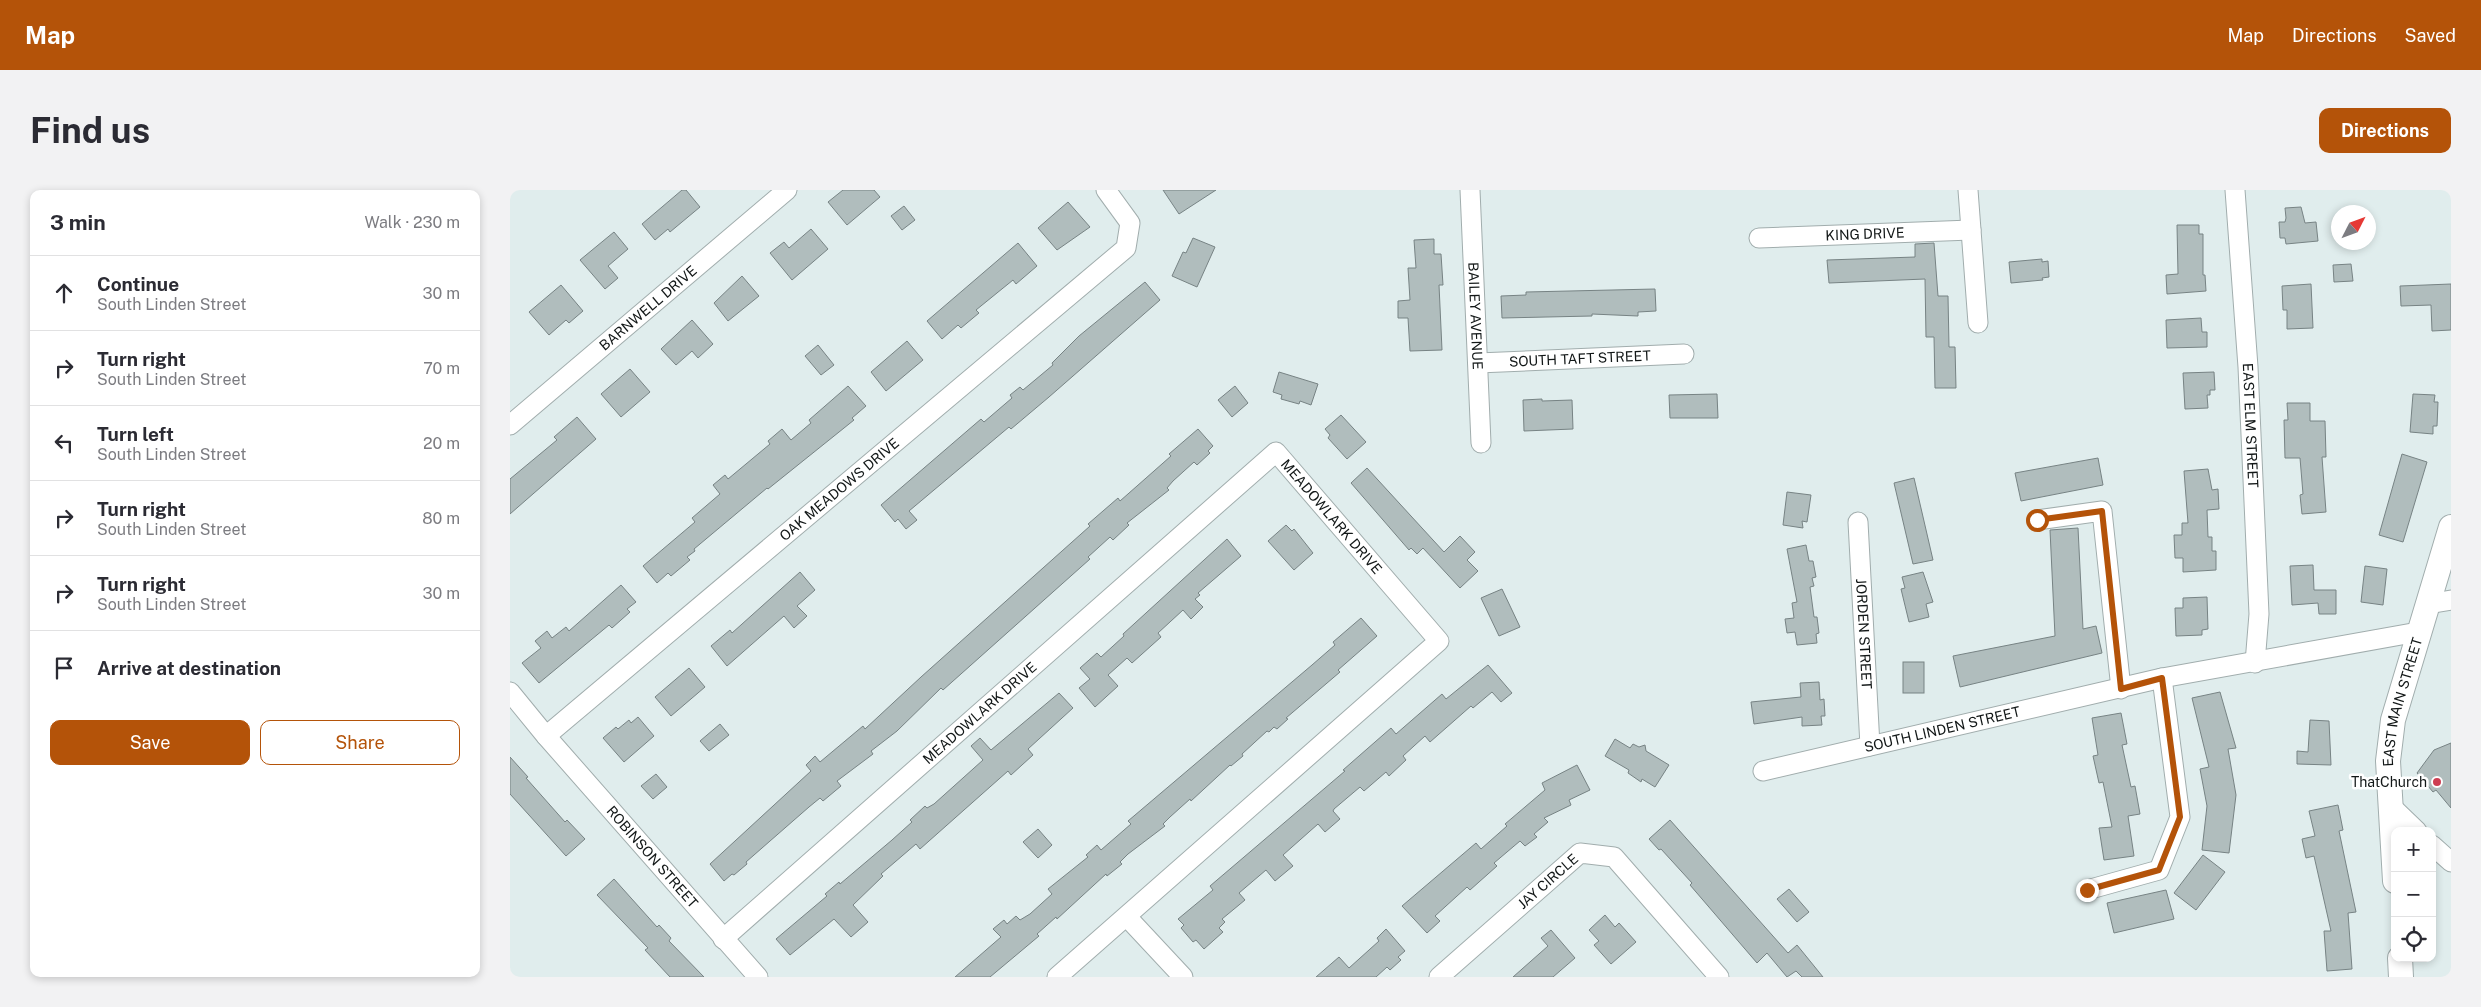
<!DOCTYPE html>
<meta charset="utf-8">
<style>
:root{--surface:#fff;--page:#f2f2f3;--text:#2b2b33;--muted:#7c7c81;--line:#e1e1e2;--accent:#b45309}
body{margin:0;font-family:"Public Sans",sans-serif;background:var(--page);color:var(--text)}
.controls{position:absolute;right:15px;bottom:15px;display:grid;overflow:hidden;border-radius:10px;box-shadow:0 2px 8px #0003}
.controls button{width:45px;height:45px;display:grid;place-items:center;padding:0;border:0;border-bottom:1px solid var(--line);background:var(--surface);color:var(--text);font:25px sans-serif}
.compass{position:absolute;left:1821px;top:15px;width:45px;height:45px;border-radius:50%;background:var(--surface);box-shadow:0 2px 8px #0003;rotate:48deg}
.stop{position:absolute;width:15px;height:15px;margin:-11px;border:4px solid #b45309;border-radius:50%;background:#fff}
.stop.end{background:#b45309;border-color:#fff;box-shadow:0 1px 5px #0008}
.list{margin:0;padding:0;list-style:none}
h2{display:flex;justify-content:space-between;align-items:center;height:65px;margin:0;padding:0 20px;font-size:21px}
h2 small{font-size:16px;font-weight:400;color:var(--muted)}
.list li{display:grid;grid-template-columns:32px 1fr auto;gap:15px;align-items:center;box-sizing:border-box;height:75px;padding:0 20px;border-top:1px solid var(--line)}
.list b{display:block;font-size:19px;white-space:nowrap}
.list p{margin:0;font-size:16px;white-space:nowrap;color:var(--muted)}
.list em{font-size:16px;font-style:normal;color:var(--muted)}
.actions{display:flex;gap:10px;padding:15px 20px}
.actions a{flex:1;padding:11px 0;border:1px solid var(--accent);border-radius:10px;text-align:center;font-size:18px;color:var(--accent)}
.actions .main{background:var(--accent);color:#fff}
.icon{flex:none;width:28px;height:28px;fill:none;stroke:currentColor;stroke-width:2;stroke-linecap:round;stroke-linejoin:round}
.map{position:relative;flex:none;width:1941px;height:787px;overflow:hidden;border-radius:10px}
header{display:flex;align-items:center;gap:30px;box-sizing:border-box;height:70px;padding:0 25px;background:var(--accent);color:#fff}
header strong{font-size:24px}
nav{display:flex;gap:28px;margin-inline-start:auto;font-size:18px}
.intro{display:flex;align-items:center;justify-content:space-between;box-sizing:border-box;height:120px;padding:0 30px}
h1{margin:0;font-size:35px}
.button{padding:12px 22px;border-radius:10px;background:var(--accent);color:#fff;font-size:18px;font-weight:700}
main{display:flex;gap:30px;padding:0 30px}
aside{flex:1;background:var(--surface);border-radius:10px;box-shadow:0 2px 8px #0003}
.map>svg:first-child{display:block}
</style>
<header>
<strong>Map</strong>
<nav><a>Map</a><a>Directions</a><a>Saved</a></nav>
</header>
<div class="intro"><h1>Find us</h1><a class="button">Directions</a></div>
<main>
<aside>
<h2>3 min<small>Walk · 230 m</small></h2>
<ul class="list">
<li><svg class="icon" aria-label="ahead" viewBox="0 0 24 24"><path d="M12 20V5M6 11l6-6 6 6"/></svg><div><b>Continue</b><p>South Linden Street</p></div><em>30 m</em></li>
<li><svg class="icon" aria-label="right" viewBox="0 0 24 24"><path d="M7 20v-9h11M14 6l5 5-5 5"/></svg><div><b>Turn right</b><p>South Linden Street</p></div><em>70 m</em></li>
<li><svg class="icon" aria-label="left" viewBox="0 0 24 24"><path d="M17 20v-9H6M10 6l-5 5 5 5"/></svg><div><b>Turn left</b><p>South Linden Street</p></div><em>20 m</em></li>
<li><svg class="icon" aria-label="right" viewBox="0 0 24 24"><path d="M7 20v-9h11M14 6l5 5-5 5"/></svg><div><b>Turn right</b><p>South Linden Street</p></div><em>80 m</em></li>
<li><svg class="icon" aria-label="right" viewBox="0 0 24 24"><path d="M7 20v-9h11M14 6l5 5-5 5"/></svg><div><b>Turn right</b><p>South Linden Street</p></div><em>30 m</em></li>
<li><svg class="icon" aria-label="arrive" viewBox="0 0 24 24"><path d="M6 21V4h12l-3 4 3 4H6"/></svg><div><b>Arrive at destination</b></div></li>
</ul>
<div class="actions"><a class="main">Save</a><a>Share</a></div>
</aside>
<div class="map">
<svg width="1941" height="787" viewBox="0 0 1941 787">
<rect width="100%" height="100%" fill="#e0eded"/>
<!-- building -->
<g fill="#b0bdbd" stroke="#778384">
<path d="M172,0h4l14,17 -30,25 -2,-3 -13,11 -13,-16z"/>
<path d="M333,0h31l6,7 -33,28 -19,-23z"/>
<path d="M653,0h53l-37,24z"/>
<path d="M558,12l22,25 -33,23 -19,-22z"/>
<path d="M394,16l11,14 -13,10 -11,-14z"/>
<path d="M1791,17l4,16 11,-1 2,19 -32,3 -1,-6h-5l-1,-16h6l1,-4 -1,-10z"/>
<path d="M1667,35h22v9h4v41h2l1,16 -39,3 -1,-19 12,-1z"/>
<path d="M301,39l17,20 -36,31 -22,-27 14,-11 5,6z"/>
<path d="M104,42l14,17 -20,17 10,12 -13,11 -25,-29z"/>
<path d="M683,48l22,9 -18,40 -25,-11 11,-24 3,1z"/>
<path d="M924,49v15h7l2,31h-4l3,65 -32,1 -2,-33h-10v-17l12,-1 -2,-32h8l-2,-28z"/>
<path d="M508,53l19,23 -21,18 -3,-4 -37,30 3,3 -18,15 -3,-3 -16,14 -15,-18z"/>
<path d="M1424,53l4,53h10l1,51h6l1,41h-21l-1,-51h-8l-1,-58 -96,4 -2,-23 88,-3v-13z"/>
<path d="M1532,69v3l6,-1 1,16 -7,1 1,2 -32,3 -2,-21z"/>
<path d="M1841,74l2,17 -19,1 -1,-17z"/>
<path d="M232,86l17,20 -31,25 -14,-18z"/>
<path d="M635,92l15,18 -111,97 -38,32 -2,-2 -100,84 8,9 -11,9 -8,-10 -3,3 -14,-17 100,-86 3,3 28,-24 -2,-3 10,-8 3,3 30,-25 -1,-2 27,-27z"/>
<path d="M1801,94l2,44 -26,1v-19h-4l-1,-24z"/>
<path d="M1941,94v46l-19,1 -1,-26 -30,1 -1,-20z"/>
<path d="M51,95l22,26 -14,12 -3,-3 -17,15 -20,-23z"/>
<path d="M1145,99l1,22 -18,1v4l-46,-2v2l-90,2 -1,-22 25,-1v-3z"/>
<path d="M1691,128l1,14h5v15l-40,1 -1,-28z"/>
<path d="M182,130l21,24 -15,14 -6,-7 -16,14 -15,-16z"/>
<path d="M397,151l16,19 -37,31 -15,-19z"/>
<path d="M308,155l16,20 -13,10 -16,-19z"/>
<path d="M120,179l20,23 -29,25 -20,-23z"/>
<path d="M769,182l39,12 -7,21 -11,-4 -1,3 -18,-5 1,-4 -9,-3z"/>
<path d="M1704,182l1,18h-5v5h-3l1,13 -23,1 -2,-36z"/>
<path d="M338,196l18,20 -14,12 2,2 -86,69 -1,-1 -73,61 1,2 -8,6 3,3 -19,16 -3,-3 -11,10 -14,-17 52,-44 -3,-4 28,-24 -7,-9 12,-10 3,4 42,-35 -2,-3 14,-12 9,11 20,-17 -2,-3z"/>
<path d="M725,196l13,17 -16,14 -14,-17z"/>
<path d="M1207,204l1,24h-48l-1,-23z"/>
<path d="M1903,204l22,1 -1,7h4l-1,24h-4v8l-23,-2z"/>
<path d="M1032,209v2l30,-1 1,29 -49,2 -1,-31z"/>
<path d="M1777,213h23v18h15l1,36h-4l4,55 -24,2 -2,-19 3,-1 -3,-36h-15l-1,-38h4z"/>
<path d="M831,225l25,27 -19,17 -19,-21 2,-3 -5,-6z"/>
<path d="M67,227l19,22 -86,75v-35l47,-39 -3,-3z"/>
<path d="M688,239l15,17 -5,5 2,2 -13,12 -3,-3 -21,19 -6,7 2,2 -42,33 2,2 -16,15 -3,-3 -22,20 2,2 -147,131 -2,-2 -44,43 -26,20 2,3 -36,27 4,5 -18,15 -3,-3 -11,9 -63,55 1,2 -13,11 -2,-1 -8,7 -14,-17 101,-93 -5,-6 9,-9 5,6 43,-36 2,3 56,-52 169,-151 -2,-2 30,-26 2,3 51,-45 -2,-2z"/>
<path d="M1892,264l25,8 -24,80 -24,-7z"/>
<path d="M1588,268l5,27 -82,16 -6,-28z"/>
<path d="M857,278l77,84 16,-16 15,16 -8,8 11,11 -18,17 -37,-40 -6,6 -6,-6 -2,2 -58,-67z"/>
<path d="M1698,279l4,21 6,-1 1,20 -12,1 1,27h4v14h4v19l-33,2v-14h-8l-1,-23h8v-12h6l-4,-52z"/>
<path d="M1404,288l19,82 -20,4 -19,-81z"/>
<path d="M1277,302l24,3 -4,27 -5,-1 1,7 -20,-3z"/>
<path d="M776,335l6,6 2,-2 19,24 -19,17 -26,-29z"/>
<path d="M1568,338l5,101 13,-3 6,27 -142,34 -7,-31 102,-20 -5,-106z"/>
<path d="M717,349l14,17 -43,37 2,2 -5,4 8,8 -12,12 -8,-9 -25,23 3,4 -29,26 -5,-5 -19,17 10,11 -23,21 -16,-19 11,-9 -10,-11 17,-15 4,4 23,-21 -1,-2z"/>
<path d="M1296,355l3,16h4l3,16 -4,1 2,8 -4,1 4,30h3l2,16 -3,1 1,9 -20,2 -2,-13 -8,1 -2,-14 9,-1 -2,-15 5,-1 -10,-53z"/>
<path d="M1803,375l1,25h22v24h-17l-1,-11 -26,2 -2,-39z"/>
<path d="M1855,376l22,3 -4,36 -22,-3z"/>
<path d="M290,382l15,18 -18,16 10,10 -13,12 -10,-12 -57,50 -16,-20 19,-16 2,3z"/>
<path d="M1413,382l10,30 -7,2 3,13 -20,5 -8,-33 4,-1 -3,-11z"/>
<path d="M111,395l15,17 -9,7 3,3 -18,16 -3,-3 -70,58 -17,-20 19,-15 -6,-7 12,-10 5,7 14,-11 3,4z"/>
<path d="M992,399l18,38 -21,9 -18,-38z"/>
<path d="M1697,407l1,32 -6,1v5l-26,1 -1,-28h8v-10z"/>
<path d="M851,428l16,18 -39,34 2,2 -54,46 2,1 -11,10 -3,-2 -5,5 -2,-1 -25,23 1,2 -12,10 -1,-1 -39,36 -1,-2 -20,18 -7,7 2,2 -37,28 -8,8 2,2 -15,12 -1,-2 -49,45 -1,-2 -19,17 2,2 -49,41h-35l46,-40 -8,-8 11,-9 3,4 9,-8 4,4 10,-6 22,-20 -4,-5 40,-32 -2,-2 11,-10 4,5 30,-26 -3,-3 184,-156 23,-20 -2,-3z"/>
<rect x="1393" y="472" width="21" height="31"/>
<path d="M978,475l24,28 -11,9 -9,-10 -19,16 -2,-2 -41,36 -5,-6 -22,20 3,4 -17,16 -3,-4 -22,19 -4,-4 -26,22 -1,2 7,8 -15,13 -7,-8 -35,31 10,11 -18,15 -9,-11 -27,23 6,7 -23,19 3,3 -6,6 4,4 -19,17 -8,-9 -3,2 -12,-14 3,-3 -6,-6 35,-29 -3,-4 135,-115 -2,-1 48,-42 5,6 46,-40 4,5z"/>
<path d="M179,478l16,19 -34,29 -16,-19z"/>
<path d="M1309,492l1,18 4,-1 1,17h-4l1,9 -20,1v-9l-48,7 -3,-22 50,-5 -1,-14z"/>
<path d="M1710,502l16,56 -8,1 8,46 -7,58 -27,-3 5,-44 -7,-37 9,-2 -17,-69z"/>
<path d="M549,503l14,15 -45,41 5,6 -22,20 -3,-4 -88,78 -4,-5 -35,30 2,2 -30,29 15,17 -17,15 -17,-18 -44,36 -14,-16 51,-43 -2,-2 14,-12 1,2 52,-44 20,-18 -2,-2 15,-14 2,2 7,-4 49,-44 -12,-14 9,-8 11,12z"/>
<path d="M1611,523l6,31 -5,1 9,42 4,-1 5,28 -12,2 6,40 -30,4 -5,-32 13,-1 -9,-45 -4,1 -6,-27 5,-1 -6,-37z"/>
<path d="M128,527l16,19 -30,26 -21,-24 13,-11 2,2 11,-9 2,3z"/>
<path d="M1800,530l19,1 2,44 -34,-1v-13l11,1z"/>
<path d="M210,534l9,11 -20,16 -9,-10z"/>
<path d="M1105,549l15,9 3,-4 6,3 6,-2 1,6 23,14 -14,22 -13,-8 -1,3 -13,-9 1,-3 -24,-14z"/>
<path d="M1941,553v65l-15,-18 -3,2 -16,-19 17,-23z"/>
<path d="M0,567l18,20 -2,1 39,44 2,-2 18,19 -19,17 -56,-62z"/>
<path d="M1067,575l13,25 -21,10 2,5 -27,13 4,4 -14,12 3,3 -12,9 -5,-5 -26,22 3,3 -27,24 -3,-3 -32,29 5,5 -13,12 -25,-27 74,-63 5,6 26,-23 -2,-2 40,-34 -3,-7z"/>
<path d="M146,584l11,13 -14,12 -12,-13z"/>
<path d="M1828,615l5,25 -4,1 17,81 -8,1 4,56 -25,2 -3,-40h7l-17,-75 -8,2 -4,-19 13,-3 -6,-25z"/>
<path d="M1160,630l118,133 9,-8 26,32h-21l-6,-6 -9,6 -20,-24 -10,10 -67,-78 2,-2 -31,-34 -2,1 -10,-11z"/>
<path d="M528,639l14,16 -14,13 -15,-16z"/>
<path d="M1693,665l22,17 -29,38 -22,-17z"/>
<path d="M104,689l43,48 2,-2 12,13 -2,3 35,36h-34l-25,-27 3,-2 -51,-53z"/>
<path d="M1279,699l20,23 -12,10 -20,-23z"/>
<path d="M1656,700l8,29 -60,14 -7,-30z"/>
<path d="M1095,725l10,12 4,-4 17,19 -25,22 -17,-19 5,-4 -10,-11z"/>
<path d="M876,739l19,22 -7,6 3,3 -11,10 -3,-3 -11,10h-60l23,-20 10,11 30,-27 -2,-3z"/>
<path d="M1041,740l24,28 -22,19h-40l35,-31 -7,-8z"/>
</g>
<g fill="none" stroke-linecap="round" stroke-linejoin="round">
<!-- minor casing -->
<g stroke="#a1adad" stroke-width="21">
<g id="minor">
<path id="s1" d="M960,0l11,253"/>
<path d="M1458,0l10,133"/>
<path id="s2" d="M1725,0l13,177 11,247 -4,49"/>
<path id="s3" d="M1249,48l212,-8"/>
<path id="s4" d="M968,173l206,-9"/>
<path id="s5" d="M0,235l277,-235"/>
<path d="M1527,330l65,-9 19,178"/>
<path id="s6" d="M1348,332l12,224"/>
<path d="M1918,414l23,-4"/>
<path id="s7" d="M0,502l36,44 580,-488 4,-25 -24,-33"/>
<path id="s8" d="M36,546l212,241"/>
<path id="s9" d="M1253,581l399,-93 256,-46"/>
<path d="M1880,615l27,26"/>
<path d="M1922,655l19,17"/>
<path d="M1577,700l72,-20 21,-53 -18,-139"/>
<path d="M617,727l56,60"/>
<path id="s10" d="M213,749l553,-487 163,189 -382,336"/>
<path id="s11" d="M929,787l141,-124 34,4 105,120"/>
</g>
</g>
<!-- tertiary casing -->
<g stroke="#a1adad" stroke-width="26">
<g id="tertiary">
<path id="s12" d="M1885,691l-7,-120 5,-41 58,-193"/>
<path d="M1890,768l1,19"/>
</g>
</g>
<!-- minor -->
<use href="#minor" stroke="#fff" stroke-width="19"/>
<!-- tertiary -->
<use href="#tertiary" stroke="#fff" stroke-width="24"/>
</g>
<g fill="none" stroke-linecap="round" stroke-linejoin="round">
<!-- route -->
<path stroke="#b45309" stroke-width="6" d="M1527,330l65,-9 19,178 41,-11 18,139 -21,53 -72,20"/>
</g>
<!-- markers -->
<circle fill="#ce3e52" stroke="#fff" stroke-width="2" cx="1927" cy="592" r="5"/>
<g text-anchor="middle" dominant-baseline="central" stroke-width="5" stroke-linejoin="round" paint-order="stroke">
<!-- street labels -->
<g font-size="14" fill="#121717" stroke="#fff">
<text stroke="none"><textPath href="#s3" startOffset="106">KING DRIVE</textPath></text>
<text stroke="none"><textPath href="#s5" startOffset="181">BARNWELL DRIVE</textPath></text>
<text stroke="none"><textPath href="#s1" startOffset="126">BAILEY AVENUE</textPath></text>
<text stroke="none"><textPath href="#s4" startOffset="102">SOUTH TAFT STREET</textPath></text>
<text stroke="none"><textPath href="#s2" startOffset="236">EAST ELM STREET</textPath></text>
<text stroke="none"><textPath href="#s7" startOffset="440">OAK MEADOWS DRIVE</textPath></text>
<text stroke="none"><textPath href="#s10" startOffset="822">MEADOWLARK DRIVE</textPath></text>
<text stroke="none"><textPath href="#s6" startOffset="112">JORDEN STREET</textPath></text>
<text stroke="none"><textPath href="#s12" startOffset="181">EAST MAIN STREET</textPath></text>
<text stroke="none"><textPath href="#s10" startOffset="342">MEADOWLARK DRIVE</textPath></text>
<text stroke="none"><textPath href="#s9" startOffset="184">SOUTH LINDEN STREET</textPath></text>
<text stroke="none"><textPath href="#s8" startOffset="161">ROBINSON STREET</textPath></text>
<text stroke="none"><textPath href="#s11" startOffset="145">JAY CIRCLE</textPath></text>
</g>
<!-- poi labels -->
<g font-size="14" fill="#121717" stroke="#fff" text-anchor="end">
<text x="1917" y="592">ThatChurch</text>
</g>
</g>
</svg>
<div class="controls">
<button>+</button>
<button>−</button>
<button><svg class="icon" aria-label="locate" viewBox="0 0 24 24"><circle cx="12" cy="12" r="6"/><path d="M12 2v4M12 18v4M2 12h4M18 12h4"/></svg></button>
</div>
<svg class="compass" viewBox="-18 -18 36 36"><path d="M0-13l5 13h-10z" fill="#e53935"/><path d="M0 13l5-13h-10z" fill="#7c7c81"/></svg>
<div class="stop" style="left:1527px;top:330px"></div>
<div class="stop end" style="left:1577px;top:700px"></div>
</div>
</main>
